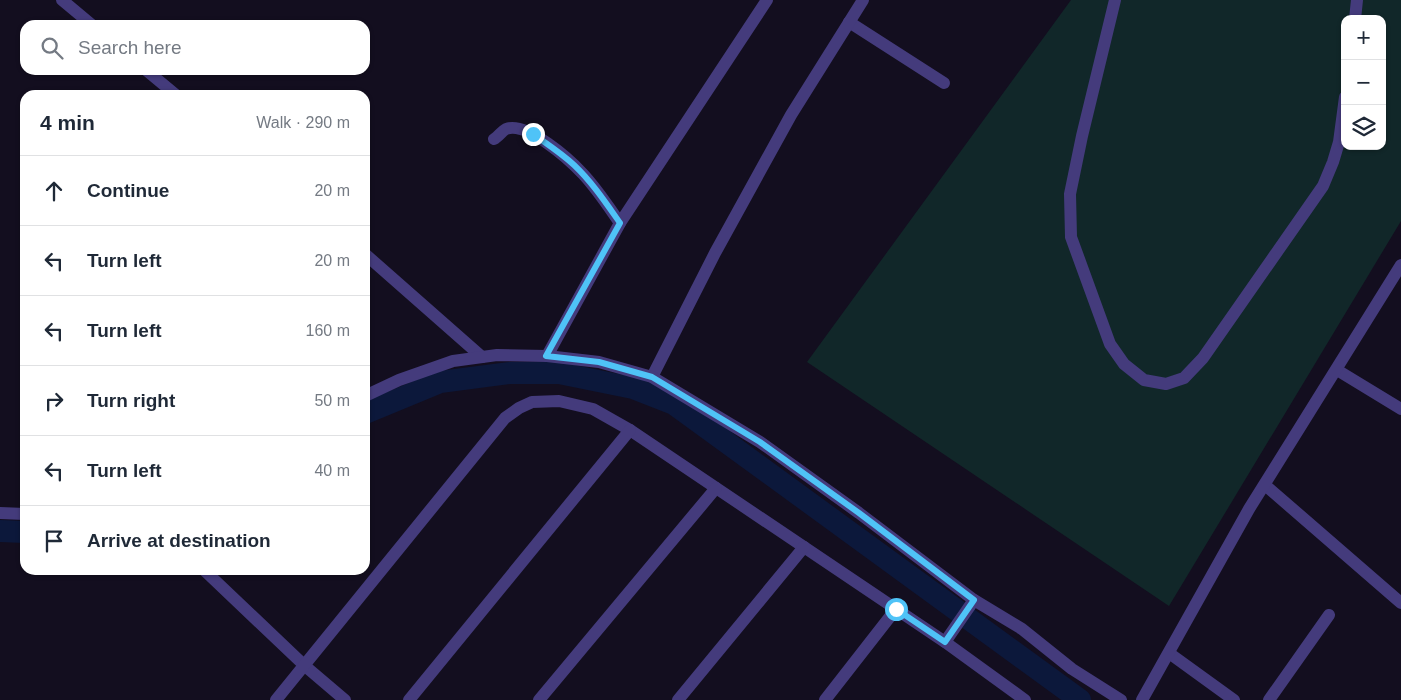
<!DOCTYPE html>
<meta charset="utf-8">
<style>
:root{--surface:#fff;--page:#f6f6f7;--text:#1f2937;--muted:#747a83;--line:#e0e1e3}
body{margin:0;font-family:Arial,sans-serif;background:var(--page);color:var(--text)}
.controls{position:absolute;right:15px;top:15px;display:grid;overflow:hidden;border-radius:10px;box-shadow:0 1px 4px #0004}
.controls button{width:45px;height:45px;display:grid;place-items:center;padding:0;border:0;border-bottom:1px solid var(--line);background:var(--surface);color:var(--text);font:25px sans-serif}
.stop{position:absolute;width:15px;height:15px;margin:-11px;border:4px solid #4fc3f7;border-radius:50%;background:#fff}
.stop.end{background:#4fc3f7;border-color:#fff;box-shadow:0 1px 5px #0008}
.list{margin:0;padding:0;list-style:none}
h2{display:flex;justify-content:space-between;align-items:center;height:65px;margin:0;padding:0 20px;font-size:21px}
h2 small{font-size:16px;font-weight:400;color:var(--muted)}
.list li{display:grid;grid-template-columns:32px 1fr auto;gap:15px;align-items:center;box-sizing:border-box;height:70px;padding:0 20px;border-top:1px solid var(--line)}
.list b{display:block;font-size:19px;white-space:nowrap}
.list em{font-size:16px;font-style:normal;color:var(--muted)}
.icon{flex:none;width:28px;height:28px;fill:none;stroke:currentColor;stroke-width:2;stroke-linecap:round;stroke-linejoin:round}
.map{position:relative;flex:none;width:1401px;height:700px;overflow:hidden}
.search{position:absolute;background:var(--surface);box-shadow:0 1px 4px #0004;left:20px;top:20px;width:350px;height:55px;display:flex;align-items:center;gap:12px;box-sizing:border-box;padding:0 18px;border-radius:15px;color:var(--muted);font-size:19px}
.panel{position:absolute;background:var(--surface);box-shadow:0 1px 4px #0004;left:20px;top:90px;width:350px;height:485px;border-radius:15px}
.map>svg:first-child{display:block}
</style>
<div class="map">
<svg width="1401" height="700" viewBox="0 0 1401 700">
<rect width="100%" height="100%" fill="#130e1f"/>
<!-- green -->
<path fill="#112729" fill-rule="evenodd" d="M1071,0h330v221l-232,385 -362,-244zM1345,19h37v127h-37z"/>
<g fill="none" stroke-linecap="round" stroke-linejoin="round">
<!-- canal -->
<g stroke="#0c183b" stroke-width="22">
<path d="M365,413l75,-31 70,-9h49l74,15 41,16 406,296"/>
<path d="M0,531l25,1"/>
</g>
<!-- minor -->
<g stroke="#443b7c" stroke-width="12">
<path d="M62,0l30,25"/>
<path d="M1115,0l-33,136 -12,58 1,43 39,107 14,20 20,16 22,4 18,-6 19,-20 120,-172 10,-24 6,-20 6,-45"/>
<path d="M1355,19l2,-19"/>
<path d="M849,22l95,61"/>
<path d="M146,70l30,25"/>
<path d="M494,139c4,-2 8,-8 12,-10 21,-8 64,31 77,45 14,15 25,32 37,49"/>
<path d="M365,254l117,103"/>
<path d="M547,356l73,-133 147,-223"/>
<path d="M1337,370l64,39"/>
<path d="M652,377l63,-124 76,-138 72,-115"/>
<path d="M365,396l34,-16 54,-19 44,-6 50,1 52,6 53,15 108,65 99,71 115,87 48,29 50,40 49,31"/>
<path d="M1265,485l136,118"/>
<path d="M0,513l25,1"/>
<path d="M204,570l101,96 40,34"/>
<path d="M945,642l29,-42"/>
<path d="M1169,653l65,47"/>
<path d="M276,700l229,-282 14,-10 13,-6 27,-1 34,8 37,21 315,212 80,58"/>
<path d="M409,700l221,-270"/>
<path d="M539,700l177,-212"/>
<path d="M678,700l126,-153"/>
<path d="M825,700l71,-91"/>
<path d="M1142,700l107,-191 152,-244"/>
<path d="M1269,700l60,-85"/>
</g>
</g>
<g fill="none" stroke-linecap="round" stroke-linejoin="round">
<!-- route -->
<path stroke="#4fc3f7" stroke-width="6" d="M533,134c14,10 28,19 41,31 18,17 32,38 46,58l-74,133 53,6 53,15 108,65 99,71 115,87 -29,42 -49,-33"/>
</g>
</svg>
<div class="controls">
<button>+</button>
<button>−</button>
<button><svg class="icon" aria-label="layers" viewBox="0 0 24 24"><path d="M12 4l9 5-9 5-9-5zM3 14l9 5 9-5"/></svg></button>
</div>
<div class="stop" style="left:896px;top:609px"></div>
<div class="stop end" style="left:533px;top:134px"></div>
<div class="search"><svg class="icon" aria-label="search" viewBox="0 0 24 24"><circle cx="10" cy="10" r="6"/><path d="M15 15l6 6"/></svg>Search here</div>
<section class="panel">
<h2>4 min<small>Walk · 290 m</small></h2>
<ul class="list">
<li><svg class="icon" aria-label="ahead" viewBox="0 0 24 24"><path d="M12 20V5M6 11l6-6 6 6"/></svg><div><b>Continue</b></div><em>20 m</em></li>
<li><svg class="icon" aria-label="left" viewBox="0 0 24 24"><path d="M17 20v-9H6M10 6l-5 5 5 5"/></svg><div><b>Turn left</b></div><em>20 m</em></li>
<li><svg class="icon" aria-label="left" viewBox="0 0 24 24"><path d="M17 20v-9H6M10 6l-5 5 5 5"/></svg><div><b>Turn left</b></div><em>160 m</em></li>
<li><svg class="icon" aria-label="right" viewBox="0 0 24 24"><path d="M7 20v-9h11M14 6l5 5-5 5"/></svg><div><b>Turn right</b></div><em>50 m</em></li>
<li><svg class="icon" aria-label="left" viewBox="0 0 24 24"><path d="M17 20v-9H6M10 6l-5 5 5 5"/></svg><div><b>Turn left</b></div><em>40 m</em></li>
<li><svg class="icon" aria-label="arrive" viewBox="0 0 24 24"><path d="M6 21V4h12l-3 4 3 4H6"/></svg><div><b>Arrive at destination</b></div></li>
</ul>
</section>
</div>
